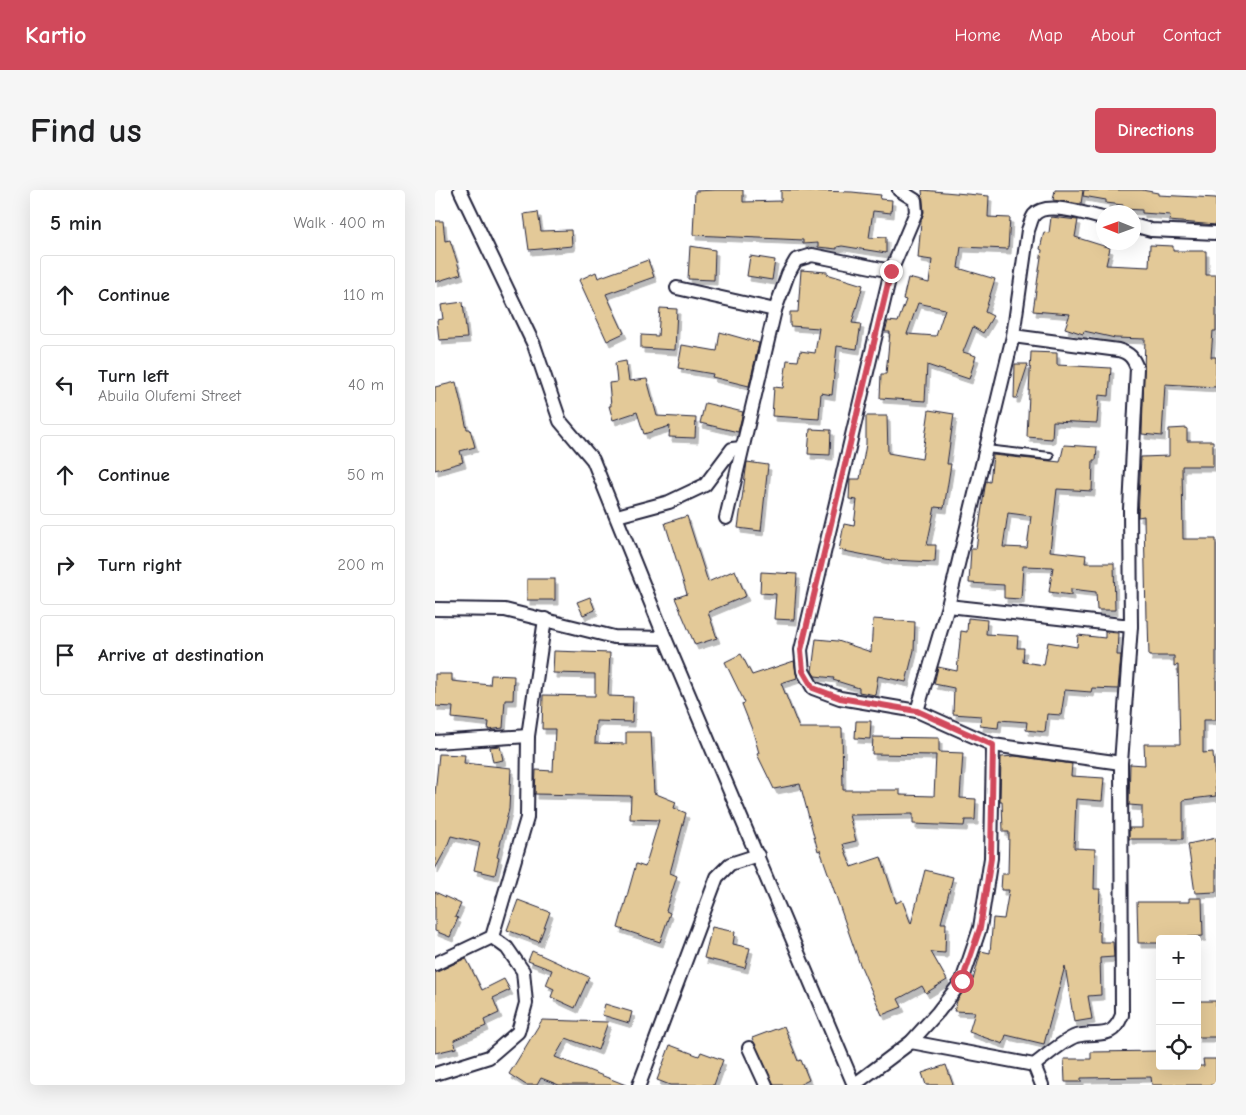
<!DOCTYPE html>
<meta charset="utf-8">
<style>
:root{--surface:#fff;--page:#f6f6f6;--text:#202124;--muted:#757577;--line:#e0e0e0;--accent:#d1495b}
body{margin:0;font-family:"Comic Neue",sans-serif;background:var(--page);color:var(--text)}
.controls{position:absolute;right:15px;bottom:15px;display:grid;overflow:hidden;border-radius:5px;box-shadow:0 5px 20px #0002}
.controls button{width:45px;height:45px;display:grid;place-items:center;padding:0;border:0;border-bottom:1px solid var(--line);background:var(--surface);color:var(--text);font:25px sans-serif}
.compass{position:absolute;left:661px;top:15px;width:45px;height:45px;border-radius:50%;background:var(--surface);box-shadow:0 5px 20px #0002;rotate:271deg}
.stop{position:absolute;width:15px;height:15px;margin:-11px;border:4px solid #d1495b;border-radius:50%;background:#fff}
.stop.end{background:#d1495b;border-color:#fff;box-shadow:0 1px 5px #0008}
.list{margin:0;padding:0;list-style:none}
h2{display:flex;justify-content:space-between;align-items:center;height:65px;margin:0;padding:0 20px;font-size:21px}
h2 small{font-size:16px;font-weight:400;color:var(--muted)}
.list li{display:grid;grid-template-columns:32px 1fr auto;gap:15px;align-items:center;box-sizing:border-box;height:80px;margin:0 10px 10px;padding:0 10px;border:1px solid var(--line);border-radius:5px}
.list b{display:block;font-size:19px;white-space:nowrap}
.list p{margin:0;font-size:16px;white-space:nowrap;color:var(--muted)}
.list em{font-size:16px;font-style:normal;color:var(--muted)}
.icon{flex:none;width:28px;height:28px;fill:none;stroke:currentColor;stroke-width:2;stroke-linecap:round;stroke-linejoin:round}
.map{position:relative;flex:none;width:781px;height:895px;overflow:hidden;border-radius:5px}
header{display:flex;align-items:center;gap:30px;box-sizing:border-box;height:70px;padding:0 25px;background:var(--accent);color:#fff}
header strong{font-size:24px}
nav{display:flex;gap:28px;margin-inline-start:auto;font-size:18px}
.intro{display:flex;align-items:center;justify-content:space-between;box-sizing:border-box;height:120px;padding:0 30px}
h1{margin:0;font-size:35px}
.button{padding:12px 22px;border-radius:5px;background:var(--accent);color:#fff;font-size:18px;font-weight:700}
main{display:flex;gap:30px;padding:0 30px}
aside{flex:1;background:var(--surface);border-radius:5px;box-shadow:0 5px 20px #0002}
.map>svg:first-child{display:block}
</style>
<header>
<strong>Kartio</strong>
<nav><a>Home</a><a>Map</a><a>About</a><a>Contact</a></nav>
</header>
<div class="intro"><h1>Find us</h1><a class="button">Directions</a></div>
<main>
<aside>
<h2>5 min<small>Walk · 400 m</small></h2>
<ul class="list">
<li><svg class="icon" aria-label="ahead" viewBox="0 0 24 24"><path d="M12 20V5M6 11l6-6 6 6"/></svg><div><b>Continue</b></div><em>110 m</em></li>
<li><svg class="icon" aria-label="left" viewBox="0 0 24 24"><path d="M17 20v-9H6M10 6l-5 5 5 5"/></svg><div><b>Turn left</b><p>Abuila Olufemi Street</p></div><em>40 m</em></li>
<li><svg class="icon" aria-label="ahead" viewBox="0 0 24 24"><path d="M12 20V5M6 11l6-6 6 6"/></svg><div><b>Continue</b></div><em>50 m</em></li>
<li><svg class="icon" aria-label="right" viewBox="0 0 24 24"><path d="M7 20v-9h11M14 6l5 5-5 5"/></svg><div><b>Turn right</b></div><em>200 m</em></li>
<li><svg class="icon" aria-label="arrive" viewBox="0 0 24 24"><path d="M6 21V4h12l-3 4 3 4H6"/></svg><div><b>Arrive at destination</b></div></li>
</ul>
</aside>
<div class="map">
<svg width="781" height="895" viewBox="0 0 781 895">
<defs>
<filter id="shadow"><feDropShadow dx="3" dy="5" stdDeviation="0" flood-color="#0004"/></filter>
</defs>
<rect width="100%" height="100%" fill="#fff"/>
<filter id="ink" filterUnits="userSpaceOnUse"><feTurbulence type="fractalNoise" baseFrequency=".02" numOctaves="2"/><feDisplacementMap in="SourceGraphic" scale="10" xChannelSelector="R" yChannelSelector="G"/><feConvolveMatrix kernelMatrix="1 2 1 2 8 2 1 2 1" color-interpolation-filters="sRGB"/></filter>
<g filter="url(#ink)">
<!-- building -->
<g fill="#e3c998" stroke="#22223b" fill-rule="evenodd" filter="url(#shadow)">
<path d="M281,0h27v12l38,-1v-11l71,2 29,3 -1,4 12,1 -1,13 -18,-2 -4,27 17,-1v16l-44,-7 -5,1v2l-19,-2v-4l-15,1v-4l-110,-5 2,-44z"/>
<path d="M487,0l67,6 -1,21 22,1 -2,31 -47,-2 -3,21 37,11 -10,33 8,4 -10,17 -10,-6 -10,25 13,4 -7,23 -42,-14 -2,36 -45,-3 1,-24h5l4,-42h-5l3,-11 10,1 8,-22 -3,-1 5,-21 21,5 3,-23 -14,-2 3,-37 3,-9zM483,113l27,6 -9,27 -29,-2z"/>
<path d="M620,0h28l-2,14 -28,-4z"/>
<path d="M649,0h58l16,3v2l58,3v27l-47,-4 1,-6 -28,-2v-3l-19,-1v-4l-17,-2v-3l-23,-4z"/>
<path d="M103,22l3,19 30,-1 1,16 -43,4 -5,-36z"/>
<path d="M616,27l27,3 -3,17 35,11 -4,17 43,2 1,-22 23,1v5h33v24h10v56h-3l-2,26h5v30l-51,-3 -3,52 -20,-2 3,-95 -30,-1 -31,-7 -1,3 -18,-6 5,-14 -37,-3 9,-61 -2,-1 4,-17 5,1z"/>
<path d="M0,31h8l2,20 5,-1 11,34 -26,8z"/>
<path d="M255,56l25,4 -1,30 -26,-1z"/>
<path d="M315,66l25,4 -3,20 -25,-4z"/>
<path d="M213,70l6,17 -48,17 18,39 -17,8 -28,-61 17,-8 2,6z"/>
<path d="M366,80l26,2v2l36,11 -11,38 9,1 -4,25 -20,-3 -5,49 -11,-2 -2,26 -47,-3 2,-29 9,1 4,-28 11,1 2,-10 15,2 4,-25 -29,-2v-14h8z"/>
<path d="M28,112l4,36 -28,2 -2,-20 6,-1 -2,-14z"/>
<path d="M225,118l17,1 -2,41 -34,-2v-13l17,1z"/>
<path d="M285,142l39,11 -10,43 -37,-9 1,-3 -35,-6 4,-23 35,6z"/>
<path d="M596,162l26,1v12l54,3 -2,28 -10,-1 -2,28 -44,-2 -1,18 -25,-2z"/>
<path d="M191,171l3,20 18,-2 10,37 39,2 -1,20 -26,-1 1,-11 -26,8 -7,-22 -24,8 -4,-14h2l-2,-23 8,-1 -2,-19z"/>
<path d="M580,174h13l-11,34h-3z"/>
<path d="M21,192l11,47h3l5,18 -15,4 3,11 -28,8v-83z"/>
<path d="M270,213l38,9 -5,20 -38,-9z"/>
<path d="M494,220l25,4 -7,50h4l-7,44 -9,-1 -8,38h9l-1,17 -44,-2 -52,-10 5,-26 10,2 3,-26 -8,-1 1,-20h10l6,-35v-28h21l1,37 34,6z"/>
<path d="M752,238v13h26v25h-31l1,73h33v181h-13v33l10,-1 3,44 -33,4v39h-54v-11h13v-22l-13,-1 1,-41 15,1 -1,-21h36l-2,-79 -4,1v-10h-25l-1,-36h-2l-2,-104 -6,1 3,-60 28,-1v-27z"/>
<path d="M375,239l21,1 -1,25 -22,-1z"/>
<path d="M629,255l33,2 -1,13h-3l-1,31 -35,-2 -7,62 36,4 -1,8h29l1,47h-18l-1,-18 -25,-3v6l-22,-3 4,-25 -30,-1 -2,33 -17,-1v-13l-35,-2 2,-34h5l8,-56 2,-12 4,1 3,-27 67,7zM573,323l23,3 -4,32 -24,-1z"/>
<path d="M312,272l21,3 -7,66 -23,-3z"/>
<path d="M252,326l21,66 27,-12 11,26 -38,16 9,26 -22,7 -20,-47 12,-4 -22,-71z"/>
<path d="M326,382l36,2 -3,46 -20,-1 2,-25 -16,-1z"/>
<rect x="92" y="389" width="28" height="21"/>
<path d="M155,407l5,13 -12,5 -6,-13z"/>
<path d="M533,428l19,2 -1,14 32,2 -1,12h7l-1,14 21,3 4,-23 29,5 1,-12 27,3v-6l13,1 -1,22h4l-3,34 -26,-1 -1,4 -26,-2 -4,25 -14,-1 -2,18 -19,-2 1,-8 -28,-2 -1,8 -18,-2 1,-10 -28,-2 1,-26 -20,-4 4,-17 19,4 4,-40 6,1z"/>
<path d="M438,429l42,3 -1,28 -8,32 -28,-6 -3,19 -16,-3v-4l-26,-8 1,-2 -19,-2 -3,-5 4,-32 22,2 33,11z"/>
<path d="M119,461l56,2 -2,43 25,1 -1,25 -36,-1 -1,22 31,1v-12h25l3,61 22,9 -2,6 12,5 -16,60 7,3 -11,35 4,2 -10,29 -42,-14 18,-64 9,3 14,-47 -29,-1 1,-23 -96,-2 1,-24 17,1 2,-42h-13l1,-34 52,1v-22l-42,-1z"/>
<path d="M306,464l11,21 42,-14 3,17 -16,5 18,45h43l1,62h57v5l34,1 2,-41 -64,-1 1,-17 66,1v14l24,1 -3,45 16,1 -1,21h-10l-1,6 -51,-2v-10l-64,1 7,26 -13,3 8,23 30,-10 15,46 6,-3 9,24 14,-54 28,7 -12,46h5l-1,30 -14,-1 16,28 -21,13 -4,-7 -24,13 4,8 -20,8 -23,-53 -39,-112 -2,1 -18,-67 -26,5 -17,-35 2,-1 -6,-21 -11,-28 3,-1 -20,-41z"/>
<path d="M0,484h17v7l38,4 1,-10 23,1 -1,24h-8l-2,28 -15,2 1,-8 -37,-4 1,-11 -18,-1z"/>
<path d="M421,531h15l-1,18 -15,-1z"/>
<path d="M65,556l3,14 -10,2 -3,-15z"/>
<path d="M4,564l26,1 -1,8 47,5 -2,41 -12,48 2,1 -4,17 -21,-5 6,-27 -29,-7 -5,13 -11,20v-75z"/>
<path d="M580,566l57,8 -1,12 33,2 -2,23 -26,-2 -2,49 21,1 -1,40h6l-2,43h2v10h13l1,15 -14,1 1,37 -13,1 4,23 -18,3 -9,-56 -21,78 -38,-9 -3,9 -34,-12 6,-20 -21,-1 3,-10 14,-22 2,1 8,-29 9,2 3,-35 11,1 5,-29h-8l1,-16h6l1,-42h-6l-1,-31h-2l1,-44z"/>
<path d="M781,648v54l-21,1 -7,-49z"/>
<path d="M0,702l26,12 -6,13 3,1 -8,19 -15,-6z"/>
<path d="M754,708h13l1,38 -43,3v4h-22l-1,-41h52z"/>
<path d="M83,710l32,12 -11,30 -32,-12z"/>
<path d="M277,737l23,5 -2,12 17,4 -5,20 -41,-10z"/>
<path d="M97,761l57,26 -14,31 -24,-11 3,-8 -8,-4 6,-15 -24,-9z"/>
<path d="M31,768l16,32 22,-11 6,11 -17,8 6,15 -15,7 2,6 -32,14 2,8 -21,5v-80z"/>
<rect x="762" y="811" width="19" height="36"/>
<path d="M170,814l27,8 -3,11 -27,-8z"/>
<path d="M107,830l66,2 -10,28 -32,-12 -11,19 71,28h-67l-18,-7 -4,7h-11l-17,-11z"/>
<path d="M349,836l14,35 3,-1 8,20 -10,5h-25l-22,-47z"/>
<path d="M235,855l29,11 2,-4 22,8 -9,25h-44l-13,-5z"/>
<path d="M725,861v15h44l-1,-7h13v26h-64l-1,-8 -70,1v4h-16l-1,-23h27v-7z"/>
<path d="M511,875l7,20h-27l-4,-12z"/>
</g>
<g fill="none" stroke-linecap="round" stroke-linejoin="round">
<!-- service casing -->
<g stroke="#22223b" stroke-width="10">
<path id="service" d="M551,259l64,7"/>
</g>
<!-- minor casing -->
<g stroke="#22223b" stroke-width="16">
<g id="minor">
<path d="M25,0l74,155 26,76 33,39 72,178 189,447"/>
<path d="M464,0l16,10 1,12 -25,59 -90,379 2,21 10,17 27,10 77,13 76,34 128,18 10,-137 -1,-117 7,-141c-4,-10 -7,-15 -19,-18l-105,-14"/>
<path d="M698,35l18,5 65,3"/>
<path d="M242,98l98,22"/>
<path d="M182,326l52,-14 36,-17 27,-36 9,-1"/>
<path d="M291,328l49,-208 13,-36 8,-14 16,-5 79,16"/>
<path d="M513,416l183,20"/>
<path d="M0,419l70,1 109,27 51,1"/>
<path d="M482,521l31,-105 65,-270 15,-106c2,-4 3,-11 6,-15 12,-15 54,0 69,3"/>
<path d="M0,552l93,-6"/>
<path d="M0,774l57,-27 35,-119 1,-82 17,-117"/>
<path d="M476,852l123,23c11,-8 30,-25 42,-29 23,-6 35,6 46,-21l-1,-252"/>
<path d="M314,858l17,37"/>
<path d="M599,875l8,20"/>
<path d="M0,884l54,-17 29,-25 8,-29 -3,-32 -16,-23 -15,-11"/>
<path d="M204,895l78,-208 13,-13 28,-9"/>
<path d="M419,895l57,-43 27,-30 24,-31 18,-53 11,-70 2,-113"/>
</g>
</g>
<!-- service -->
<use href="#service" stroke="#fff" stroke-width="6"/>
<!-- minor -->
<use href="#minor" stroke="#fff" stroke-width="12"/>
</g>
</g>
<g fill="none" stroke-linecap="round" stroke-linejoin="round" filter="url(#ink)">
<!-- route -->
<path stroke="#d1495b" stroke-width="6" d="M456,81l-90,379 2,21 10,17 27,10 77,13 76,34 -2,113 -11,70 -18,53"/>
</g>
</svg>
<div class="controls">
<button>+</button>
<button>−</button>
<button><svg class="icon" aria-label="locate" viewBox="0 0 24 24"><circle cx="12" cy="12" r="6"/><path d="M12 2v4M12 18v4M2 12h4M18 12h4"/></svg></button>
</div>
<svg class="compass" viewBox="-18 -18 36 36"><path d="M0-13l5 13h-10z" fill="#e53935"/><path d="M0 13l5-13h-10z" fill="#757577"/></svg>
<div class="stop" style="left:527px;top:791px"></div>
<div class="stop end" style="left:456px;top:81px"></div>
</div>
</main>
